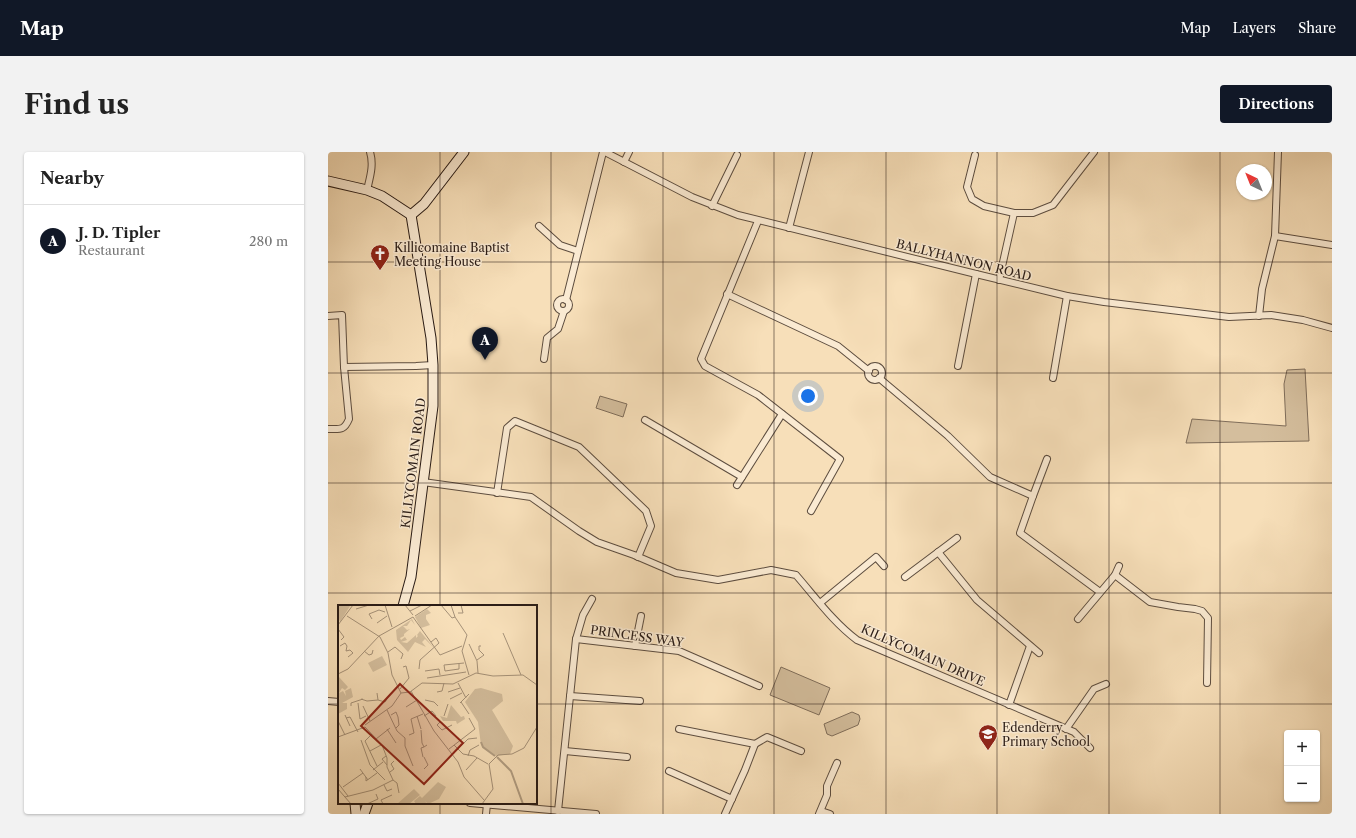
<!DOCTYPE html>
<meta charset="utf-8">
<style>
:root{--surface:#fff;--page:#f2f2f2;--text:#222;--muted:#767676;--line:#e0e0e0;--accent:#111827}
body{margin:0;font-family:"Libre Caslon Text",serif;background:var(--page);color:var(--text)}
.controls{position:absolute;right:12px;bottom:12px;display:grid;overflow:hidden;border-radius:4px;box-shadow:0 1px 3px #0004}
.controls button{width:36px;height:36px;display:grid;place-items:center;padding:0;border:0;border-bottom:1px solid var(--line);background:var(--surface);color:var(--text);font:20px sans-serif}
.compass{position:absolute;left:908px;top:12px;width:36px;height:36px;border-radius:50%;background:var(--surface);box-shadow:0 1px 3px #0004;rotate:317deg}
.you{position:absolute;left:480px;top:244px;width:14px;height:14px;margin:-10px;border:3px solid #fff;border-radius:50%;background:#1a73e8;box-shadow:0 0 0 6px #1a73e833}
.badge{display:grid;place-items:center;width:26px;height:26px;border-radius:50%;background:var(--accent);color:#fff;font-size:13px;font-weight:700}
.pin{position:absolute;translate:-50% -33px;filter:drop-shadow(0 1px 2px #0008)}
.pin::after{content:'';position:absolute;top:21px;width:14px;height:12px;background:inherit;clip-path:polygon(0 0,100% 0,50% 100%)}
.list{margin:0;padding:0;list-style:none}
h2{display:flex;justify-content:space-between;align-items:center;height:52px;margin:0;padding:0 16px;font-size:17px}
h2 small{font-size:13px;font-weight:400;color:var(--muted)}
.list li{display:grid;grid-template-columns:26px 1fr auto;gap:12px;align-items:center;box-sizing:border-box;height:72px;padding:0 16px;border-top:1px solid var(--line)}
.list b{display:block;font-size:15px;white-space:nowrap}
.list p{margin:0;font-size:13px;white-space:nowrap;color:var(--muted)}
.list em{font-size:13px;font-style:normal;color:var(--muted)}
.map{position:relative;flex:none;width:1004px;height:662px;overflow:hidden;border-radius:4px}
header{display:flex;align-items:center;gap:24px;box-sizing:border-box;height:56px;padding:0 20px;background:var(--accent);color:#fff}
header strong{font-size:19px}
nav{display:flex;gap:22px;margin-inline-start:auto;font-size:14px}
.intro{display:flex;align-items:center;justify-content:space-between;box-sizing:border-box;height:96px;padding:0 24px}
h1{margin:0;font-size:28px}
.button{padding:10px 18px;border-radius:4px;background:var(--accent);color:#fff;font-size:14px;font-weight:700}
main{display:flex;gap:24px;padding:0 24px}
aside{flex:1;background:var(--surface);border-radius:4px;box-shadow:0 1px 3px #0004}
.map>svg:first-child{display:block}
</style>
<header>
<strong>Map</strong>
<nav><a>Map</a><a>Layers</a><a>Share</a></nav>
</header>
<div class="intro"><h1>Find us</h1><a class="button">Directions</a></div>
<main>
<aside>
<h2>Nearby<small></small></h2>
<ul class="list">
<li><span class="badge">A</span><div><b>J. D. Tipler</b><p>Restaurant</p></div><em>280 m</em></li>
</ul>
</aside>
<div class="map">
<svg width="1004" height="662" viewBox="0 0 1004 662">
<rect width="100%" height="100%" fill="#f7dfb9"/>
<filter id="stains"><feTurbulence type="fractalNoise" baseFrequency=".005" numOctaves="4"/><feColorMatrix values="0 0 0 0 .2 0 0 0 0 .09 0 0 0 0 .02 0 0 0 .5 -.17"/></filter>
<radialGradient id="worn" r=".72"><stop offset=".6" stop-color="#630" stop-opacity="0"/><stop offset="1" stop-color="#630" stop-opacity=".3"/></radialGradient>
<!-- green -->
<g fill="#d4be9d" stroke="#7f6d5a">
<path d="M977,217l4,72 -123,2 6,-24 94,7 -2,-42 3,-14z"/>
<path d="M272,244l27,8 -4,13 -27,-9z"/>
<path d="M453,515l49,21 -11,27 -49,-20z"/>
<path d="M524,560l7,3 1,4 -2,6 -26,11 -5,-2 -3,-10z"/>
</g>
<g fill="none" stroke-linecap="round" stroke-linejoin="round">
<!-- street casing -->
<g stroke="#5d4d3f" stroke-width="8">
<g id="street">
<path d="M277,0l87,45 46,18 238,59 91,22 37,6 125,15 42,-2 32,5 29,8"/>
<path d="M647,3l-8,32 5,12 12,7 30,7h19l20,-8 41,-53"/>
<path d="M296,10l5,-10"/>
<path d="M39,38c3,-13 7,-25 3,-38"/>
<path d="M384,54l25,-51"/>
<path d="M430,69l-57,138 4,7 53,29 82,64 -29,52"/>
<path d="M211,74l21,19 18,6"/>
<path d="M461,76l20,-76"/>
<path d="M947,84l57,9"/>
<path d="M671,128l15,-67"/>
<path d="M399,142l111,52 31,25"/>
<circle cx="235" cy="153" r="6"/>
<path d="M238,148l37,-148"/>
<path d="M0,164l14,-1 2,52 5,52c-5,12 -9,10 -21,10"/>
<path d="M931,164l3,-27 13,-53 3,-84"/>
<path d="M216,207l3,-21 11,-9 6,-18"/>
<path d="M630,214l18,-92"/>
<circle cx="547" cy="221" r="7"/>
<path d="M16,215l72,-1 17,-1"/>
<path d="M551,226l69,58 42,41 43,19 14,-37"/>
<path d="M725,226l14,-82"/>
<path d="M317,268l97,57"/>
<path d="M95,330l108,15 48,34 18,11 37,13 42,18 42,7 53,-10 25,5c20,23 37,47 61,65l217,92 16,16"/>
<path d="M409,333l45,-71"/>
<path d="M169,341l10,-65 8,-7 64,26 67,64 5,15 -13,31"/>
<path d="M705,344l-13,37 80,59"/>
<path d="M610,400l39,48 62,53"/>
<path d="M787,423l35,27 28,5 17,2 7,2 6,7 -1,65"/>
<path d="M577,425l52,-39"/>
<path d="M492,451l56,-46 8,9"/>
<path d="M750,467l37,-44 4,-9"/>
<path d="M248,487l103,12 80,35"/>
<path d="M307,494l6,-30"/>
<path d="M242,544l70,5"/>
<path d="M0,549l11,1"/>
<path d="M681,553l21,-59"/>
<path d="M351,577l76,15 12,-7 34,14"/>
<path d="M738,577l28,-40 12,-5"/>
<path d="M237,599l62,6"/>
<path d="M341,619l63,28"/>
<path d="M142,651l126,11"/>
<path d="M230,659l18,-172 7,-24 9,-16"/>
<path d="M493,659l9,3"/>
<path d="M158,662l1,-10"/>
<path d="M397,662l20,-44 10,-26"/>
<path d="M491,662l8,-19v-9l10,-23"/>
</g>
</g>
<!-- secondary casing -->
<g stroke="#2a1c16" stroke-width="11">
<g id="secondary">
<path d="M0,29l39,9 15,6 29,19"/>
<path d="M83,63l13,-11 40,-52"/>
<path d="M75,454l8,-29 22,-171v-41l-2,-27 -20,-123"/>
<path d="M27,651l1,11"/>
<path d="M36,662l4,-11"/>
</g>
</g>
<!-- street -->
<use href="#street" stroke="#faead2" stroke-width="6"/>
<!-- secondary -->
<use href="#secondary" stroke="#faead2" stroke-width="9"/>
</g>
<!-- grid -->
<path fill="none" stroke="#2a1c16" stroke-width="1" stroke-opacity="0.55" d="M112,0v454M223,0v662M335,0v662M446,0v662M558,0v662M669,0v662M781,0v662M892,0v662M0,110h1004M0,221h1004M0,331h1004M0,441h1004M0,552h11M208,552h796M112,651v11"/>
<!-- icons -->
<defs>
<g id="church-pin" transform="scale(1)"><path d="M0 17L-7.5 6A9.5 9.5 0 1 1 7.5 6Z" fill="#8f2418" stroke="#faead2"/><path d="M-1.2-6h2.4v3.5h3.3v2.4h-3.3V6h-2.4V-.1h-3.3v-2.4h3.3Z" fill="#fff"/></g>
<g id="school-pin" transform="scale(1)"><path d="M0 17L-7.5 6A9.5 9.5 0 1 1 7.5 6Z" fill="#8f2418" stroke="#faead2"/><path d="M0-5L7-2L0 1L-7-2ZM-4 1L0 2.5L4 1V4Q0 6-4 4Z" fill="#fff"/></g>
</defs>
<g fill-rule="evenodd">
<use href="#church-pin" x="52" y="102"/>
<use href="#school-pin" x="660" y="582"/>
</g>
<g text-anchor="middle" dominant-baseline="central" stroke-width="3" stroke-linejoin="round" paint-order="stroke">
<!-- poi labels -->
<g font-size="12" fill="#2a1c16" stroke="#faead2" text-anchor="start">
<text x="66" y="95">Killicomaine Baptist<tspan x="66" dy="14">Meeting House</tspan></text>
<text x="674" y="575">Edenderry<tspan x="674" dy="14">Primary School</tspan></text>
</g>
<!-- street labels -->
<g font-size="12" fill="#2a1c16" stroke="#faead2">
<text transform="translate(636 108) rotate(14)">BALLYHANNON ROAD</text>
<text transform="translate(85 311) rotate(-83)">KILLYCOMAIN ROAD</text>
<text transform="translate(309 484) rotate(8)">PRINCESS WAY</text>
<text transform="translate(595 503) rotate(24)">KILLYCOMAIN DRIVE</text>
</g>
</g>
<!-- overview -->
<g transform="translate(10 453)">
<rect width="199" height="199" fill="#f7dfb9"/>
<path d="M0,0l12,1 -10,16 -2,-6zM89,4l4,4 -5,2v4l4,6 -9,3 -6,-11zM74,14l3,6 -4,-5 -4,6h-4l4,4 3,-1 -6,5v2l-4,2 1,2 4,-3 2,3 -6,2 6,1 9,-8v3l2,-2 -1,-1 3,-4 14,17 -9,-9 -3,3 4,5 -11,-5 -7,10 -11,-12 -1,-10zM44,51l5,9 -14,7 -5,-9zM1,72l9,10 -3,3 -3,-2 -3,5 4,-2 3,5 -1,-5 6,-3 2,9 -11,6h5v6l-9,5v-17l2,2 -2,-3zM143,83l21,6 1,7 -11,9 21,36 -3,8 -14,2 -15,-11 -3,-23 -13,-20 10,-13zM113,100l10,12 3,-1 1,3 -8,5 -1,-3h-13l-3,-5 7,2zM100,177l8,5 -7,12 -11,5 -3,-3 2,3h-11l-2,-3 6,-5 2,2zM76,184l6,6 -11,9h-12z" fill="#d4be9d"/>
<path fill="none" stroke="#b19d82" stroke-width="2" d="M143,137l2,5 12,9M159,152l14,14 12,33"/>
<path fill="none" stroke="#a59178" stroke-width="1" d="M47,0l7,22M67,0l8,10M103,0l11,13 3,-1M113,0l4,12 12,18 -5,16 7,24M18,4l13,-4M72,6l12,-6M120,8h5l-2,-8M9,11l33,21 8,16 4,22 9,18M77,11l17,-11M75,12l27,38 22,-9M34,14l-3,-5 10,-4 6,2M39,18l10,-7M0,20l15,-20M0,24l6,8 -3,3M165,28l18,42M131,39l8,17 1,12M2,41l5,-3 2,3 -1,5 4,-1 3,3 -5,4M26,46l5,4 3,-1 1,-4M50,47l7,-5 8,7 -2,5M139,55l7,-5 -5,-5v-4h2M121,59v5l-14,2 -1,-6 20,-2M81,64l1,-9 19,-17 -3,-5 -5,4M87,66l14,-2 1,6M0,69l10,-5 31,-33 34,-19M89,73l39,-6M120,78l8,15M62,84l9,-11 -3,-12 -3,1M73,86l23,40 24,31 6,15 20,23M99,87l5,-1 2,-8M110,87l12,-4M39,88l1,7 7,2 5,-8M63,88l9,-1 12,-9 31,1 23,-11 17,3 30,-1 14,10M23,94l6,2 11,-1M112,94l12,-6M87,95l9,2 4,4M123,97l8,12M20,98l2,16 6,-3M122,98l9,-9M13,101v-3l12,-4M25,101l7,15M68,102l11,-7M49,105l10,21 8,7v8l8,20M7,110l5,11M53,110l5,-3 2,5 1,8 -3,3M79,111l4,13M86,111l8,-5 4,5M106,111l4,-12M8,113l4,-1 8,15M131,113l6,11M0,116l7,14M102,117l-3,3 5,5 10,-5M27,120l27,-19 9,-13M49,124l9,14M83,125l1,13 2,4 3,-2M34,129l-7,7 12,25M71,130l5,-2 -3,-14 12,-5M0,132l27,-10M38,134l14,-11M23,135l9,25 15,15M116,140l9,9 11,2 14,8M111,144l26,-20M120,144l10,-10 9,-1M32,146l11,-6M48,151l-4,3 5,6M130,151l2,-6 9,-5M85,152l-2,-9 3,-1M22,164l8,11M86,164l4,-4 -4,-8M35,165l10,-8M128,165l11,-12M52,167l4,-3 -3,-5 3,-3M28,172v4l11,-8M55,175l4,3 2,10M0,178l10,13M46,180l3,6 5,-2M5,182l20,-14M0,184l13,15M7,192l28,-7 20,-10 -6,-13v-9l-5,-13 -17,-18M29,199l11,-5 -2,-5M45,199l-2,-4 11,-5M144,199l11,-15 -4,-25 9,-9 14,-1 12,-6 13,-21"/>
<path fill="#8f2418" fill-opacity="0.15" stroke="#8f2418" stroke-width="2" d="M62,79l63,59 -39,41 -63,-58z"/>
<rect width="199" height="199" fill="none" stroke="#2a1c16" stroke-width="2"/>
</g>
<rect width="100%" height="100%" filter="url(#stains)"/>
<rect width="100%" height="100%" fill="url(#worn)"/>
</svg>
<div class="controls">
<button>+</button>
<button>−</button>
</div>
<svg class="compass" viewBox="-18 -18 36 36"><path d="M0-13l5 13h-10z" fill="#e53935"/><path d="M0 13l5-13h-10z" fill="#767676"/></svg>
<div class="you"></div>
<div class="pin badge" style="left:157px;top:208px">A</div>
</div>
</main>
